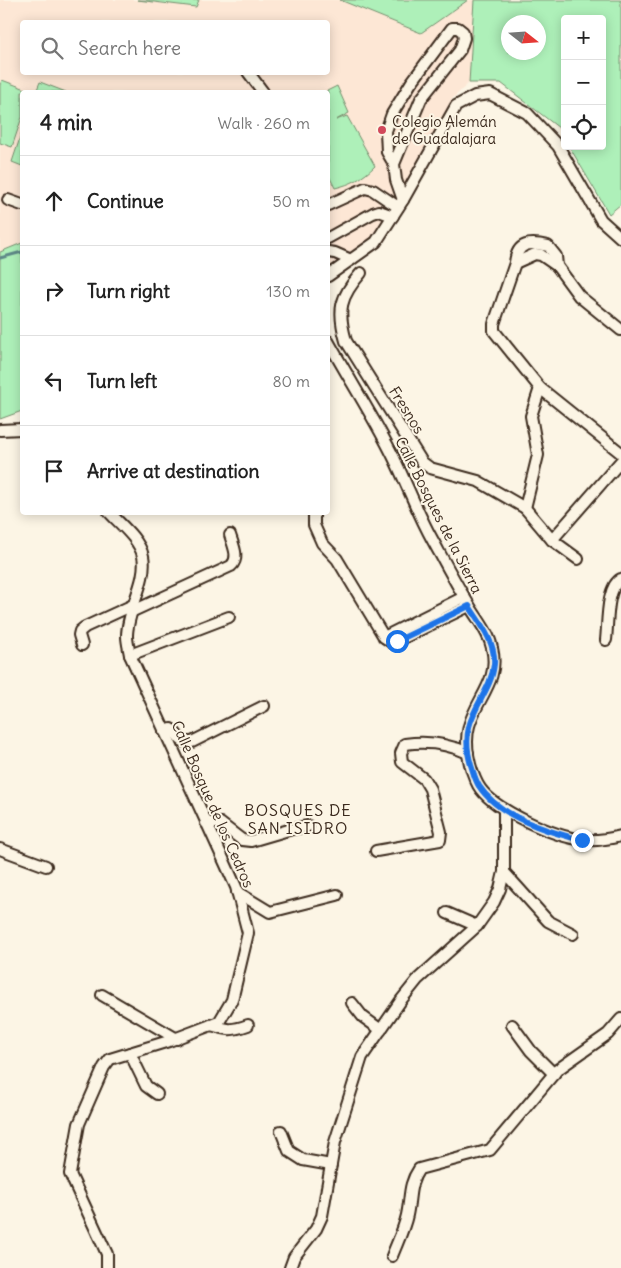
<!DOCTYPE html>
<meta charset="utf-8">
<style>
:root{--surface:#fff;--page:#f6f6f6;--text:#222;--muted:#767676;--line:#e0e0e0}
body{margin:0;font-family:Delius,sans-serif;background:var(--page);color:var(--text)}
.controls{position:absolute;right:15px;top:15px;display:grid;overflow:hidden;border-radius:5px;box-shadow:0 2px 12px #0003}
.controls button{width:45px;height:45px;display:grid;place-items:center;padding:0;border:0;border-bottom:1px solid var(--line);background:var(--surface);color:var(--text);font:25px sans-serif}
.compass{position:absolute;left:501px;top:15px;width:45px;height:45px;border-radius:50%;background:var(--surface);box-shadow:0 2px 12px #0003;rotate:107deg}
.stop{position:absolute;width:15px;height:15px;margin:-11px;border:4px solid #1a73e8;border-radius:50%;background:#fff}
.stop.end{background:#1a73e8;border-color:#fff;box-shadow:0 1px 5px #0008}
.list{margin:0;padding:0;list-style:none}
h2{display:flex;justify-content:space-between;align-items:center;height:65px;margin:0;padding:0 20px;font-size:21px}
h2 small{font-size:16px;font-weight:400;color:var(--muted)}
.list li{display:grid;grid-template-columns:32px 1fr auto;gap:15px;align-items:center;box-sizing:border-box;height:90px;padding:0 20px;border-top:1px solid var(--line)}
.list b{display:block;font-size:19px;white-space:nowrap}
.list em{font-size:16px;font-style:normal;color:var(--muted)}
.icon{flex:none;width:28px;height:28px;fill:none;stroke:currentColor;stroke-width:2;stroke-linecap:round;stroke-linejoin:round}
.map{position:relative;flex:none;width:621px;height:1268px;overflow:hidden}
.search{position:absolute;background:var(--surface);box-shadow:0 2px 12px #0003;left:20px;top:20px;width:310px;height:55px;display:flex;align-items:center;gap:12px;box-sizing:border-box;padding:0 18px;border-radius:5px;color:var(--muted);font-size:19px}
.panel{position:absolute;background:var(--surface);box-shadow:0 2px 12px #0003;left:20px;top:90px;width:310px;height:425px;border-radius:5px}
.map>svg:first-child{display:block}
</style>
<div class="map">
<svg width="621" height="1268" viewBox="0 0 621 1268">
<rect width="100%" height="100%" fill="#fcf5e5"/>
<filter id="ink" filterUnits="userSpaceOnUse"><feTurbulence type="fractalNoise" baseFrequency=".02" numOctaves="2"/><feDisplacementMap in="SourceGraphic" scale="10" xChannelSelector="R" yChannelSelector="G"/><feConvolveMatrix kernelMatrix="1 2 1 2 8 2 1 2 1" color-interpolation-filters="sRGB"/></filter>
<g filter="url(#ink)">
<!-- built -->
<path fill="#fde7d5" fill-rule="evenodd" d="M0,0h137l59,7 3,-7h141l81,33 47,-33h6l-5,83 -17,16 -51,97 -26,43 -47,28v-175h-306v151l-22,9zM22,22h306v50h-306z"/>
<!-- green -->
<g fill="#aef0b9" stroke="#748d6c" fill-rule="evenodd">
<path d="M137,0h62l-3,7z"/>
<path d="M340,0h128l-47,33z"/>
<path d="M474,0h147v204l-12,10 -40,-68h33v-127h-37v119l-6,-10 -58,-45h-32zM508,22h30v30h-30z"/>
<path d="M2,80l29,11v1h-9v25l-10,30 -12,-4v-58z"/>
<path d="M40,82l26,10h-30z"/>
<path d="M337,86l12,27 -13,7 11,-4 28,50c-12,12 -23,18 -40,22l-7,-14v-82h-3z"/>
<path d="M22,132v34l-10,-4z"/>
<path d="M22,243v168l-22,8v-167z"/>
</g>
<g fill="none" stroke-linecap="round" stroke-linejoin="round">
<!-- stream -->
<path stroke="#5f8988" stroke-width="3" d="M0,258l22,-6"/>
<!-- minor casing -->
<g stroke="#3b2a1e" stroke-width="14">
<g id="minor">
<path d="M248,72l15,20"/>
<path d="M394,164l27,-65 39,-49 4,-12 -1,-6 -5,-4h-6l-41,55 -19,31 -6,17 1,21 7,12 2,16 7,20"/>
<path d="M8,200l14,5"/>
<path d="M328,205l37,-17 8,2 25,17"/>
<path d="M328,238l45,-25 6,-2 14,5"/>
<path d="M328,252l7,1 16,7"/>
<path d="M515,263l20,-9 6,1 16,11 22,30 42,34"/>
<path d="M557,266l-1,-10 -8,-10c-18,-4 -31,-4 -33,17l-21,61v7l46,57 81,65"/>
<path d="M361,273c-21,24 -24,37 -15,68l76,121 8,6 48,13 47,27 27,32 26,19"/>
<path d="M328,276l48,-34 27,-42 53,-94 19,-10 15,-2 37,19 31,33 43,74 20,18"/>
<path d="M328,341c20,36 43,72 62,109 15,29 26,60 42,89 12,22 24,45 37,66 8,14 20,27 23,43 8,33 -15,49 -23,78 -5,18 0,42 9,59 14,25 77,52 106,55 12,1 25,-1 37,-4"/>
<path d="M0,430l22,-1"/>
<path d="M525,508l13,-53 -7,-39 9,-28"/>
<path d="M314,512v13l8,18 15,16 47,78 7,5 6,-1 72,-35"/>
<path d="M552,540l69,-79"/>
<path d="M131,612l100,-46c9,-8 2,-21 -1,-31"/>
<path d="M384,637l80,-40"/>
<path d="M606,640c2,-16 0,-53 15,-61"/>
<path d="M82,645l-3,-10 1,-4 5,-4 48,-22"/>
<path d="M130,655l99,-38"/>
<path d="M164,731l7,-2c10,7 6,14 21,13l72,-36"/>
<path d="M206,823h14l22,17 9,1 41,-12 16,-3"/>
<path d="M0,849l46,17"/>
<path d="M376,851l64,-11 1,-8 -11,-43 -6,-10 -22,-17 -1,-9 4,-9c21,-3 44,0 63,9"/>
<path d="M504,872l44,49 25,13"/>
<path d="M237,892l33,20 67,-17"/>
<path d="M447,913l30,13"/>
<path d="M102,995l75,44"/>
<path d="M352,1003l11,14 18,13"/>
<path d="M211,1025c17,5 20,6 37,0"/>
<path d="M512,1025l19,26 23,23"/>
<path d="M130,1053l16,33 11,8"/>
<path d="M281,1131l8,20 14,9 28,5"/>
<path d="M392,1256c5,-13 12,-27 15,-41 4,-18 1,-30 12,-46l71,-19 67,-80 51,-36 13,-15"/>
<path d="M107,1268v-14l-37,-80 9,-50 25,-57 6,-8 59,-18 50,-19 13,-22 16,-67 -12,-46 -106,-232c-1,-6 -3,-13 -3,-19 0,-26 21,-56 16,-80 -4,-17 -23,-32 -34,-44"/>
<path d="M290,1268l4,-11 22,-28 6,-13 13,-74 27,-85 40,-58 16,-20 59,-53 17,-24 6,-13 4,-17v-63"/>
</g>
</g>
<!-- minor -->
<use href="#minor" stroke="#fcf5e5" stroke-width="10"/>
</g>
</g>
<g fill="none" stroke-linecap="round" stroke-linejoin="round" filter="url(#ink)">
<!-- route -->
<path stroke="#1a73e8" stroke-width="6" d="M397,641l72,-35c11,17 27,37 25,58 -2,24 -20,41 -25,63 -3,13 -2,25 2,38 2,6 4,15 8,21 19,30 70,46 103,54"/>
</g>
<!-- markers -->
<circle fill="#d1495b" stroke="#fcf5e5" stroke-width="2" cx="382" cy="130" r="5"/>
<g text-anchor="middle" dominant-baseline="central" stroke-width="4" stroke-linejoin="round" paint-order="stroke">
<!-- poi labels -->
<g font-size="15" fill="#3b2a1e" stroke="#fcf5e5" text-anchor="start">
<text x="392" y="121">Colegio Alemán<tspan x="392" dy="17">de Guadalajara</tspan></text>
</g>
<!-- street labels -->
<g font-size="15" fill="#3b2a1e" stroke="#fcf5e5">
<text transform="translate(407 410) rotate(58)">Fresnos</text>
<text transform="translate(439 515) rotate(63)">Calle Bosques de la Sierra</text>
<text transform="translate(213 804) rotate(66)">Calle Bosque de los Cedros</text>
</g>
<!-- neighbourhood labels -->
<g font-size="16" letter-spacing="1" fill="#3b2a1e" stroke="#fcf5e5">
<text x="298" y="810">BOSQUES DE<tspan x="298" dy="18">SAN ISIDRO</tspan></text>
</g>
</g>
</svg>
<div class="controls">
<button>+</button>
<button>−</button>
<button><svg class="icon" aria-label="locate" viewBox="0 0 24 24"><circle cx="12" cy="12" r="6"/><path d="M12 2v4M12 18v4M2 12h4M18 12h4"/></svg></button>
</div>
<svg class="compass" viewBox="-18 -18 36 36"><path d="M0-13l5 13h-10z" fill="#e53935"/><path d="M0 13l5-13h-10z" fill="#767676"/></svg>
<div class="stop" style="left:397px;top:641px"></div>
<div class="stop end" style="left:582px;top:840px"></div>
<div class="search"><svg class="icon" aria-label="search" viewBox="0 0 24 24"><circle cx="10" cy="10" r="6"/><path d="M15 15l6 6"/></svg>Search here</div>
<section class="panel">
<h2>4 min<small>Walk · 260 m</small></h2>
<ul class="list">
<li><svg class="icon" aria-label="ahead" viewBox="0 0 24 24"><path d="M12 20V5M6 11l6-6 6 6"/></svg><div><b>Continue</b></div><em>50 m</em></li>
<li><svg class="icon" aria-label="right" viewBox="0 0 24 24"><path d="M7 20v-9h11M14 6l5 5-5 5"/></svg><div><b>Turn right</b></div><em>130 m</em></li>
<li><svg class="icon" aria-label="left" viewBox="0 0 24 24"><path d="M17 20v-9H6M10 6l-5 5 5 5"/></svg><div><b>Turn left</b></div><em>80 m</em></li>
<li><svg class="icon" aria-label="arrive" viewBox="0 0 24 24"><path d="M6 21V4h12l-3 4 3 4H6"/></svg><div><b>Arrive at destination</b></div></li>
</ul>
</section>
</div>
